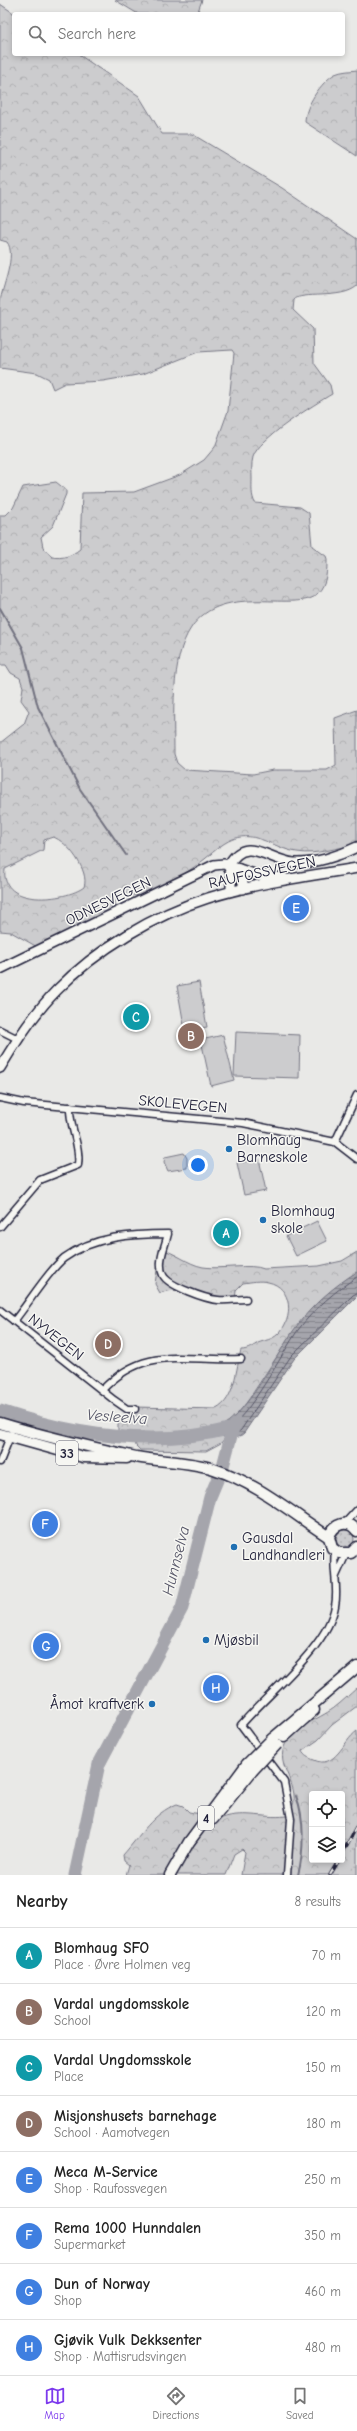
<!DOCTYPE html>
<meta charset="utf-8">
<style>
:root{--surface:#fff;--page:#f2f2f2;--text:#222;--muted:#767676;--line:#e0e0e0;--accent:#7c3aed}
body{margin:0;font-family:"Comic Neue",sans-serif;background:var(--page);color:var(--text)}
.controls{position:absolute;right:12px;bottom:12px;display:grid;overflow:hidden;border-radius:4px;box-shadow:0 2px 6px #0003}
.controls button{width:36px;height:36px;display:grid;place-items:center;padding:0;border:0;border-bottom:1px solid var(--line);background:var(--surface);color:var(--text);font:20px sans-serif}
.you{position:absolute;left:198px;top:1165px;width:14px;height:14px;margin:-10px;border:3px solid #fff;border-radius:50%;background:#1a73e8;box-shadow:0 0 0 6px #1a73e833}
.badge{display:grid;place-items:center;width:26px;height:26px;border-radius:50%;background:var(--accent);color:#fff;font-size:13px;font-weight:700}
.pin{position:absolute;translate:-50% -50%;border:2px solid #fff;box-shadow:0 1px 4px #0006}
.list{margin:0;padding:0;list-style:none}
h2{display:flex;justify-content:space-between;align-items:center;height:52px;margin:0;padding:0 16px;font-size:17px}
h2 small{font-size:13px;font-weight:400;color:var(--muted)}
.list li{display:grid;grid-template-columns:26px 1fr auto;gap:12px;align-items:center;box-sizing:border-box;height:56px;padding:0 16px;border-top:1px solid var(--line)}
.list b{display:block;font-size:15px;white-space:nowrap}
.list p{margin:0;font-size:13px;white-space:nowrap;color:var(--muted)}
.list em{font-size:13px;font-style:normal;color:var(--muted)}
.icon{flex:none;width:22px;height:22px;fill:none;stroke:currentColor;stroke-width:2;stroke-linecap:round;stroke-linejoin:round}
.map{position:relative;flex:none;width:357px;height:1875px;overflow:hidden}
.search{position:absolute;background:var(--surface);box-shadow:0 2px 6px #0003;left:12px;right:12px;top:12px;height:44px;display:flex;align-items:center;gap:10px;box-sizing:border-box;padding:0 14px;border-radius:4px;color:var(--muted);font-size:15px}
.sheet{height:500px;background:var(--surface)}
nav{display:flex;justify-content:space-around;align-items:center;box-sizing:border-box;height:56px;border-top:1px solid var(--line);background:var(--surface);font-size:11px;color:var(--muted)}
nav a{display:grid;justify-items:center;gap:2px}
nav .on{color:var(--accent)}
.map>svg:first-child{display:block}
</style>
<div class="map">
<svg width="357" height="1875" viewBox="0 0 357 1875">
<defs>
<pattern id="grass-dots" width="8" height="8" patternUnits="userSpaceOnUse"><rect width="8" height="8" fill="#ccccce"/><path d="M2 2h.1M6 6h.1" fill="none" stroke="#afafb2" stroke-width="1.8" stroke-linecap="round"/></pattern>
<pattern id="forest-crowns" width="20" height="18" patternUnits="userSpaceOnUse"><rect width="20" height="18" fill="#ccccce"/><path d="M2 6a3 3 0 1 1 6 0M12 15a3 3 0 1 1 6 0" fill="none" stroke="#afafb2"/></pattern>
<pattern id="water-rules" width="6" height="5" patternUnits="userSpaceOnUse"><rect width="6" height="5" fill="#a5a5ac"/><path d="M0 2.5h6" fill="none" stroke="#86868d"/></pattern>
</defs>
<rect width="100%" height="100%" fill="#e9e9e7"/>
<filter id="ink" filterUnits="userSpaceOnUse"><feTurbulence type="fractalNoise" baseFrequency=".025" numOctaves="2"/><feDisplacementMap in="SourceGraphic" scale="8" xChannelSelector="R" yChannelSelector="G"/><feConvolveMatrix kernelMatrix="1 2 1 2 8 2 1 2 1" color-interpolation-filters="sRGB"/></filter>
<g filter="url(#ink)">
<!-- grass -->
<circle fill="url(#grass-dots)" stroke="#777784" cx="345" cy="1539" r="9"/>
<!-- forest -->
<g fill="url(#forest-crowns)" stroke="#777784" fill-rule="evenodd">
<path d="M115,0h87l-5,14h-59z"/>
<path d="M0,4l15,10 -1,40h64l61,42 23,38h30l90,54 75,51v47c-15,14 -57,5 -63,14l-1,10 20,19 1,34 16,22 2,9c-17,10 -74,45 -79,63 -2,7 -1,15 -1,22 0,9 -1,16 3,24l45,4 9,6 3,33 14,10 1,3c0,12 0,24 -9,34 -20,22 -95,-13 -127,35 -21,31 -17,89 -17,126l3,9 8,7 68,4 20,-4h54l9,-5 -1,-47 22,-8v136c-21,0 -39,10 -60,6 -22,-3 -41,-22 -64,-13 -13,5 -21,15 -32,23 -16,12 -39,27 -59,33 -7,2 -13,-1 -20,-4l-7,8 -1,18 -34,17 -41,14 -28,-16 -11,-1v-188l24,-19 5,-13 -8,-11 2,-13 -3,-9 -9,-5 -5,-8h-6v-150h6l7,-7 10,-21 33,-5 10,8v4l-13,32 -12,11 2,10 9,10c11,2 19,-1 28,-8l2,-56 52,-1 46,-17 24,-15 11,-13 13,-36 6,-58 -2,-3 -34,2 -55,22 -40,7 -38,2 -12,6 -4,-10 -12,-6 -37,-5c0,-21 0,-45 0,-66 2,-15 17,-47 7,-60l-7,-2zM53,837c14,4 37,34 31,50 -18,14 -84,21 -79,-18l38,-19 1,-10z"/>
<path d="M357,70v86l-52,-34c0,-16 16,-40 30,-48 6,-3 16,-3 22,-4z"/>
<path d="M160,1249c15,3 27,15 43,18 17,3 48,-4 61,2l55,-3 23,-5 15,-9v20c-50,32 -76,79 -108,127 -9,13 -20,23 -27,37l3,2 -4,5 -15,8 -66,-1 -4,-4 -2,-10 -16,-5v-10l17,-14 81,2c19,-9 20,-41 25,-59 7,0 12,-4 17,-7 7,-3 14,-3 20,-9 16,-15 15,-47 -10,-52 -8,-2 -17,0 -25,1l-7,7 -1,12c-11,0 -21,1 -32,-2 -18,-5 -22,-14 -43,-7l-5,-9z"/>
<path d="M357,1688v18l-25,19 -14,15 -16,11c2,5 7,7 12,9 21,10 29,-19 43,-29v144h-116l4,-23 -3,-3 -8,5 -8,21h-100l3,-10 -5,-4 -1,-6c17,-19 30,-42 54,-51l6,2 6,6 16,3 12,5c25,-11 45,-1 69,-4 23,-24 -11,-46 -2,-69 8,-20 34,-27 50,-39 8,-6 16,-14 23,-20zM312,1794h30v66h-30z"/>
</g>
<!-- park -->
<g fill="#ccccce" stroke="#777784">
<path d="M199,982l8,45 -22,4 -8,-45z"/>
<path d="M236,1032l64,3 -1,43 -65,-2z"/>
<path d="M223,1035l11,45 -23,6 -10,-46z"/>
<path d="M184,1153l3,5v10l-19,3 -4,-9 1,-5z"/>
<path d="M259,1159l7,32 -22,4 -7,-32z"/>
<path d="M317,1221l10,20 -31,15 -10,-20z"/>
</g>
<!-- water -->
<path fill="url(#water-rules)" stroke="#71717f" d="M357,1272v24l-63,63 -50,74 -5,4 -17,-1 -4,-9c28,-8 59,-75 78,-100 15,-21 39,-42 61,-55z"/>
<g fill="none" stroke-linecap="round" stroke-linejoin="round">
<!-- shore -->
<path stroke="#565668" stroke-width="1" d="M357,1277c-20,12 -44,33 -59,53 -16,23 -50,90 -73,100v3h12l4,-3 50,-74 62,-61 4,-2"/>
<!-- stream -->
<g stroke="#71717f" stroke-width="2">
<path d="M0,608l23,40 15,59 42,82 46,66"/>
<path d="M296,1796c9,22 8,56 2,79"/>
</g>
<!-- river -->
<g stroke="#a5a5ac" stroke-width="13">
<path d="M0,1411c75,25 155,37 233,17"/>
<path d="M75,1875l24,-111 83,-156 28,-111 13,-31 10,-38 4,-5"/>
</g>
<!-- minor casing -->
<g stroke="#22223b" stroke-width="9">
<g id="minor">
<path d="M0,1030l18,9"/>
<path d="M0,1098l24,5 219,20 92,19 22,17"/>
<path d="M335,1142l22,-47"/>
<path d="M0,1227l40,-47 38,-15c3,-19 -9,-38 -8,-58"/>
<path d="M0,1310l114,90 13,9h8"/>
<path d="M14,1321c14,-17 34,-50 50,-63 30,-22 68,-24 104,-24 -3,12 -11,29 -5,41 5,11 43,24 55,25 9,1 19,-1 28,-1"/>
<path d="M102,1390c44,-46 82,-28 139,-31"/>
<path d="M0,1462l11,-28"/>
<path d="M345,1523l12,-13"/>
<path d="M336,1576l10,-22"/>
<path d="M287,1875l4,-56 -7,-37 -43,-57c27,-32 87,-78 94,-119 4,-19 -3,-37 0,-55"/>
</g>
</g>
<!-- secondary casing -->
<g stroke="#22223b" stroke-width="12">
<g id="secondary">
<path d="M228,866c18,-33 41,-5 66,-3 20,1 45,-7 63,-16"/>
<path d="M228,866l3,6v19"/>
<path d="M239,869l4,6v14"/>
<path d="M0,969l214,-104 10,-1 33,11 27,3"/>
<path d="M0,1068c16,-27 34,-55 57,-78 40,-41 97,-75 151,-92 48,-15 100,-22 149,-30"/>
</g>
</g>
<!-- primary casing -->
<g stroke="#22223b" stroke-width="13">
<g id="primary">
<path d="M0,1423c45,14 90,24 136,34 26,5 52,4 78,12 43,14 78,44 115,68"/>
<path d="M0,1434l83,23 44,1"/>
<path d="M357,1531c-9,-13 -24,-7 -28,6l3,11 7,5h12l6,-6"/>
</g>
</g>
<!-- trunk casing -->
<g stroke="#22223b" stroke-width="13">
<g id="trunk">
<path d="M284,1737l30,-27"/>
<path d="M272,1739l85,-72"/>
<path d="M213,1819l39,-48"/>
<path d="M170,1875l19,-33 58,-78"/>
</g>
</g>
<!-- minor -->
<use href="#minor" stroke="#f6f6f2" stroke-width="6"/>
<!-- secondary -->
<use href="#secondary" stroke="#f6f6f2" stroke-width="9"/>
<!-- primary -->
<use href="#primary" stroke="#f6f6f2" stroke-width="10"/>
<!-- trunk -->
<use href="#trunk" stroke="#f6f6f2" stroke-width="10"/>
<!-- rail casing -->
<g stroke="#22223b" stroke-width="3.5">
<g id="rail">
<path d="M342,1854l15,-28"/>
<path d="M330,1875l9,-15"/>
</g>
</g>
<!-- rail -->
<use href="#rail" stroke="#f6f6f2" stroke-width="2" stroke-dasharray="6" stroke-linecap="butt"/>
<!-- trunk-bridge casing -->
<g stroke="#22223b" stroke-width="13" stroke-linecap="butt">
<g id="trunk-bridge">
<path d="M247,1764l25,-25"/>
<path d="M252,1771l25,-27"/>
</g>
</g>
<!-- trunk-bridge -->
<use href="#trunk-bridge" stroke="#f6f6f2" stroke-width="10"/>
</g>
</g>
<!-- markers -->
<g fill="#1f6fb2" stroke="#f6f6f2" stroke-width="1.5">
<circle cx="229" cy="1149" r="4"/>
<circle cx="263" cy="1220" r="4"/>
<circle cx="234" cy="1547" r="4"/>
<circle cx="206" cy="1640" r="4"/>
<circle cx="152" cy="1704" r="4"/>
</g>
<g text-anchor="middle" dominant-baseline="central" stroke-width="3" stroke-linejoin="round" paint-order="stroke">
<!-- shield labels -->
<g fill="#f6f6f2" stroke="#626272" stroke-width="1">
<rect x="56" y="1441" width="22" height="24" rx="3"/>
<rect x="198" y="1806" width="16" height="24" rx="3"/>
</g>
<g font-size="14" font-weight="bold" fill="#22223b">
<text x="67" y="1453">33</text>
<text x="206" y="1818">4</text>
</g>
<!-- street labels -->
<g font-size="15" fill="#22223b" stroke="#f6f6f2">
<text transform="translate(262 872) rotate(-12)">RAUFOSSVEGEN</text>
<text transform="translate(108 901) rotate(-26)">ODNESVEGEN</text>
<text transform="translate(183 1104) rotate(5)">SKOLEVEGEN</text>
<text transform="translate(56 1337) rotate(38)">NYVEGEN</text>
</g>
<!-- poi labels -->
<g font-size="15" fill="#22223b" stroke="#f6f6f2" text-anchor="start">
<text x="237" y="1140">Blomhaug<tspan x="237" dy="17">Barneskole</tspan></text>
<text x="271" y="1211">Blomhaug<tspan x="271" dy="17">skole</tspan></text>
<text x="242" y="1538">Gausdal<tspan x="242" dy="17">Landhandleri</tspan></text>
<text x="214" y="1640">Mjøsbil</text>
<text x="144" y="1704" text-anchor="end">Åmot kraftverk</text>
</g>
<!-- water labels -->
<g font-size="16" font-style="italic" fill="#565668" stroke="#f6f6f2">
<text transform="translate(117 1417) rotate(4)">Vesleelva</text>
<text transform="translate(176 1561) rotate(-76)">Hunnselva</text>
</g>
</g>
</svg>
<div class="controls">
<button><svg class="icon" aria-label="locate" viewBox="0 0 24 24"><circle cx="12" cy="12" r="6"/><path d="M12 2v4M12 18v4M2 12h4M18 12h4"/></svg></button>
<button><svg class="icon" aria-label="layers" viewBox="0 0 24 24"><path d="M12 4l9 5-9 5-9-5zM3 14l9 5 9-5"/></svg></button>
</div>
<div class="you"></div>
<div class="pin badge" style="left:226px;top:1233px;background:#0f9aa8">A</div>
<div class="pin badge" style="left:191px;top:1036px;background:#8d6e63">B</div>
<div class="pin badge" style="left:136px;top:1017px;background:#0f9aa8">C</div>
<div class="pin badge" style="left:108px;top:1344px;background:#8d6e63">D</div>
<div class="pin badge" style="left:296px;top:908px;background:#3f7fe0">E</div>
<div class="pin badge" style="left:45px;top:1524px;background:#3f7fe0">F</div>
<div class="pin badge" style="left:46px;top:1646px;background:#3f7fe0">G</div>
<div class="pin badge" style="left:216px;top:1688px;background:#3f7fe0">H</div>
<div class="search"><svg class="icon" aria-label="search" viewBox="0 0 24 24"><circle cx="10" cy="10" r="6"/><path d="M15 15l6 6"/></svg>Search here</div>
</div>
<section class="sheet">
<h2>Nearby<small>8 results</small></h2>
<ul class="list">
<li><span class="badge" style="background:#0f9aa8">A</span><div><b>Blomhaug SFO</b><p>Place · Øvre Holmen veg</p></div><em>70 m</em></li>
<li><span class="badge" style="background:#8d6e63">B</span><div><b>Vardal ungdomsskole</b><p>School</p></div><em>120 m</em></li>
<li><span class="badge" style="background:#0f9aa8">C</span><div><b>Vardal Ungdomsskole</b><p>Place</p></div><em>150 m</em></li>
<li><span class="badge" style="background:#8d6e63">D</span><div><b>Misjonshusets barnehage</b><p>School · Aamotvegen</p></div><em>180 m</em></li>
<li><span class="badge" style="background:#3f7fe0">E</span><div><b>Meca M-Service</b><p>Shop · Raufossvegen</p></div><em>250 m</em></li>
<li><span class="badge" style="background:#3f7fe0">F</span><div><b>Rema 1000 Hunndalen</b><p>Supermarket</p></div><em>350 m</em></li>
<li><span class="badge" style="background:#3f7fe0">G</span><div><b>Dun of Norway</b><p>Shop</p></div><em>460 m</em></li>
<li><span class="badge" style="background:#3f7fe0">H</span><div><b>Gjøvik Vulk Dekksenter</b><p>Shop · Mattisrudsvingen</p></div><em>480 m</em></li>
</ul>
</section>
<nav>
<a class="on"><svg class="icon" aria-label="map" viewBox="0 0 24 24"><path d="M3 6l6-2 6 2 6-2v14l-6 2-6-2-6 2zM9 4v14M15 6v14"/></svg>Map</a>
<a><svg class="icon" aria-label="directions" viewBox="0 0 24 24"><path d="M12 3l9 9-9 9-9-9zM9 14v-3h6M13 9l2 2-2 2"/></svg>Directions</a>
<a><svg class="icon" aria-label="saved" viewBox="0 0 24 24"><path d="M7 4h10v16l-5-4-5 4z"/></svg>Saved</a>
</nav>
